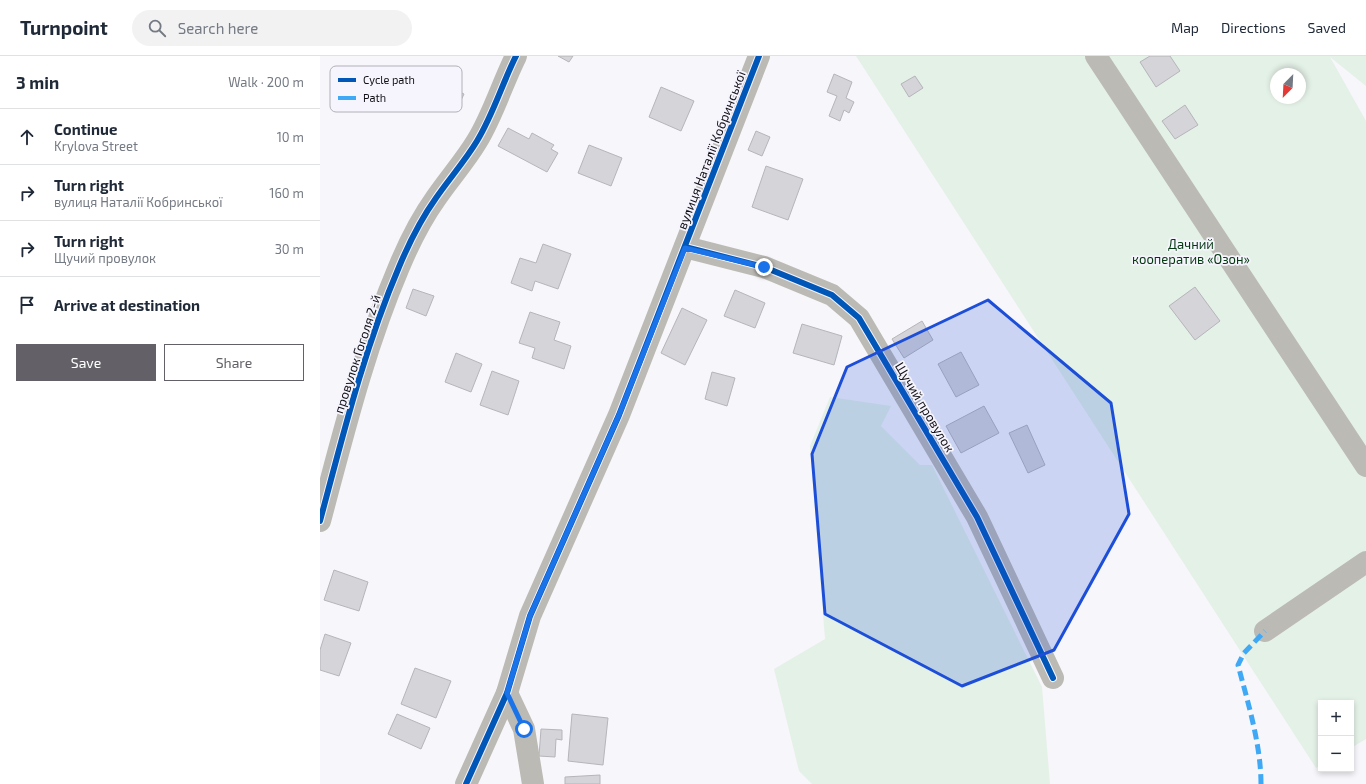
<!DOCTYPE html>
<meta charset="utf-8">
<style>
:root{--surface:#fff;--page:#f2f2f3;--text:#1f2937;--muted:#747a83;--line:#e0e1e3;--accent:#636167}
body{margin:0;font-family:"Exo 2",sans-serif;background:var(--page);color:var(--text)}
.controls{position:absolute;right:12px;bottom:12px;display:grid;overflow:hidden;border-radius:0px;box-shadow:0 2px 6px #0003}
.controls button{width:36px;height:36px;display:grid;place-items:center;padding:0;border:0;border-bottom:1px solid var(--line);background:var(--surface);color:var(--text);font:20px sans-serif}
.compass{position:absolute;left:950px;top:12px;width:36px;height:36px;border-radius:50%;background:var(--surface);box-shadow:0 2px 6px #0003;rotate:204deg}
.stop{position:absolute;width:12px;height:12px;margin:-9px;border:3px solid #1a73e8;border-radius:50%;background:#fff}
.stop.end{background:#1a73e8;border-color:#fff;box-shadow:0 1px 4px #0008}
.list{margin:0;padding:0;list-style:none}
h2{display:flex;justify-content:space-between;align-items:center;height:52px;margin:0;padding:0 16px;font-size:17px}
h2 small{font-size:13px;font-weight:400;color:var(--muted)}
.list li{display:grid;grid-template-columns:26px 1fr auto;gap:12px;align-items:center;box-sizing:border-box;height:56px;padding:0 16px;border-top:1px solid var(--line)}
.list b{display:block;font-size:15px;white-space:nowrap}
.list p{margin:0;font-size:13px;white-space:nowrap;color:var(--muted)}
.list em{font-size:13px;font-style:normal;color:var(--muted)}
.actions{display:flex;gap:8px;padding:12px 16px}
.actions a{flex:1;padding:9px 0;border:1px solid var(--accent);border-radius:0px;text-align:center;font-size:14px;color:var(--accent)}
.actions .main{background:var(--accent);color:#fff}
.icon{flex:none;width:22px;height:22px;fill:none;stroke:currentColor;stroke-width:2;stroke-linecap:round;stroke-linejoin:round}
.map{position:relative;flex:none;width:1046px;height:728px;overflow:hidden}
header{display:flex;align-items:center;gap:24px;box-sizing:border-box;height:56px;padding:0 20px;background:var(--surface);border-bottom:1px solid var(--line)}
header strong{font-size:19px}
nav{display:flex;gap:22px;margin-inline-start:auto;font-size:14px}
.search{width:280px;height:36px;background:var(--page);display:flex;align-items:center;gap:10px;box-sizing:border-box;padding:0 14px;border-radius:22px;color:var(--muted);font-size:15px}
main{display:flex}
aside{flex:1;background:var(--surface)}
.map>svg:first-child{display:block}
</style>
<header>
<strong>Turnpoint</strong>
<div class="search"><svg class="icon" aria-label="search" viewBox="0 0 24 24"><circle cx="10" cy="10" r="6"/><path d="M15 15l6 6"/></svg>Search here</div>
<nav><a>Map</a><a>Directions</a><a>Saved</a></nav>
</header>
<main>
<aside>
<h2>3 min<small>Walk · 200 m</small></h2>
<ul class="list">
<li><svg class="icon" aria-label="ahead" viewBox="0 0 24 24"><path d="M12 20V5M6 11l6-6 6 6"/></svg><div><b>Continue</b><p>Krylova Street</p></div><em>10 m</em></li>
<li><svg class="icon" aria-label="right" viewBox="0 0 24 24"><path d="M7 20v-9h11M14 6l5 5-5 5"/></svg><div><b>Turn right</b><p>вулиця Наталії Кобринської</p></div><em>160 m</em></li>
<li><svg class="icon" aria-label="right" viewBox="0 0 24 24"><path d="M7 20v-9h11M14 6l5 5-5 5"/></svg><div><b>Turn right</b><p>Щучий провулок</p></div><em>30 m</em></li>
<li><svg class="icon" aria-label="arrive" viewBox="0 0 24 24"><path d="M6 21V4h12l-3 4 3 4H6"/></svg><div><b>Arrive at destination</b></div></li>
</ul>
<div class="actions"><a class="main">Save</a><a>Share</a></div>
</aside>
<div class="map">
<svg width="1046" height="728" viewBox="0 0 1046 728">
<rect width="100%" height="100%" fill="#f7f6fa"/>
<!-- green -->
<g fill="#e4f1e7" fill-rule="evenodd">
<path d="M536,0h510v30l-36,-29 36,64v618l-15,9v-45h-30v62l-5,3zM956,18h24v24h-24z"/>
<path d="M510,341l61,9 -10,20 39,39h12l110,222 8,97h-238l-13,-13 -25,-102 51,-30 -15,-193z"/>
</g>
<!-- building -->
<g fill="#d5d4d9" stroke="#b6b5ba">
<path d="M238,0h15l-4,6z"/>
<path d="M830,0h20l10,15 -24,16 -16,-25z"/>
<path d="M514,18l18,8 -6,16 8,4 -5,11 -5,-3 -4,11 -11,-5 8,-20 -10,-4z"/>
<path d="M595,20l8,12 -14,9 -8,-13z"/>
<path d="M110,22l34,16 -8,17 -34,-16z"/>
<path d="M341,31l33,14 -13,30 -32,-14z"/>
<path d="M865,49l13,20 -23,14 -13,-18z"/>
<path d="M188,72l21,11 3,-6 22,12 -3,4 7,4 -11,19 -49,-26z"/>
<path d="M436,75l14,6 -8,19 -14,-6z"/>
<path d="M269,89l33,13 -11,28 -33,-13z"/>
<path d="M446,110l37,13 -15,41 -36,-13z"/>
<path d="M223,188l28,10 -13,35 -23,-8 -3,10 -21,-8 9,-25 16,5z"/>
<path d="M875,231l25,34 -25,19 -26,-34z"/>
<path d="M93,233l21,7 -8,20 -20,-8z"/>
<path d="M415,234l30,13 -10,25 -31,-12z"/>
<path d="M362,252l25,12 -22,45 -24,-12z"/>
<path d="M210,256l30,10 -6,18 17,6 -7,23 -32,-11 3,-10 -16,-5z"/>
<path d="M602,265l11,19 -29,18 -12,-19z"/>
<path d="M482,268l40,12 -8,29 -41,-12z"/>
<path d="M641,296l18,33 -23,12 -18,-33z"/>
<path d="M136,297l26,11 -11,28 -26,-10z"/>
<path d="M172,315l27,10 -11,34 -28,-10z"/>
<path d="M392,316l23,6 -8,28 -22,-7z"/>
<path d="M664,350l15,27 -38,20 -15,-27z"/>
<path d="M707,369l18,40 -17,8 -19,-40z"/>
<path d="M14,514l34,12 -9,29 -35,-11z"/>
<path d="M5,578l26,9 -12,33 -19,-6v-20z"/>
<path d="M95,612l36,13 -15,37 -35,-14z"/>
<path d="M77,658l33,14 -9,21 -33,-15z"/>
<path d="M252,658l36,4 -5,47 -35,-4z"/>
<path d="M221,673l21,1v10l-6,-1 -1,18 -16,-1z"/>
<path d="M280,719v9h-35v-7z"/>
</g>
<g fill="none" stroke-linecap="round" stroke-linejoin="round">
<!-- minor -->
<g stroke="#bcbab4" stroke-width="22">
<path d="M776,0l270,410"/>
<path d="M365,191l79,20 68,28 27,23 118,199 76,161"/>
<path d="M0,465c23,-86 44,-172 79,-254 10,-24 22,-48 37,-69 13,-19 29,-37 41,-57 16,-26 25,-57 39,-85"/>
<path d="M945,575l101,-69"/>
<path d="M187,637l17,36 9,55"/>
<path d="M146,728l41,-91 23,-77 89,-201 140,-359"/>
</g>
<!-- quiet -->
<path stroke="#3fa9f5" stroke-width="5" stroke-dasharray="10 5" stroke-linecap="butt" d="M941,728c0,-39 -13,-81 -23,-119l6,-12 21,-22"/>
<!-- cycleway casing -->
<g stroke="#f6f4fc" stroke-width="8">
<g id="cycleway">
<path d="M365,191l79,20 68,28 27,23 118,199 76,161"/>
<path d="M0,465c23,-86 44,-172 79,-254 10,-24 22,-48 37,-69 13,-19 29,-37 41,-57 16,-26 25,-57 39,-85"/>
<path d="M146,728l41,-91 23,-77 89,-201 140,-359"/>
</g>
</g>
<!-- cycleway -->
<use href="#cycleway" stroke="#0057b8" stroke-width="6"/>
</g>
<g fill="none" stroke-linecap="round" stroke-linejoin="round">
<!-- route -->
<path stroke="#1a73e8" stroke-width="5" d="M204,673l-17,-36 23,-77 89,-201 66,-167 79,19"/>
</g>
<!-- marked area -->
<path fill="#1d4ed8" fill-opacity="0.2" stroke="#1d4ed8" stroke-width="3" stroke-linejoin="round" d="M668,244l123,103 18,111 -75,136 -92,36 -137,-72 -13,-160 35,-87z"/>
<g text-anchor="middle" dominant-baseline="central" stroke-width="3.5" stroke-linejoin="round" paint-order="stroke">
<!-- street labels -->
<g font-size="13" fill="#131118" stroke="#f6f4fc">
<text transform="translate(391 94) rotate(-69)">вулиця Наталії Кобринської</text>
<text transform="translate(37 298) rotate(-72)">провулок Гоголя 2-й</text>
<text transform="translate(605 351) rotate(59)">Щучий провулок</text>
</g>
<!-- park labels -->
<g font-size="13" fill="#033810" stroke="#f6f4fc">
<text x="871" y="188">Дачний<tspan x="871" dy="15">кооператив «Озон»</tspan></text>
</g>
</g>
<!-- legend -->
<rect x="10" y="10" width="132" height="46" rx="6" fill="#f6f4fc" stroke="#b2b0b8" stroke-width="1"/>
<rect x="18" y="22" width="18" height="4" fill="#0057b8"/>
<rect x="18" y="40" width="18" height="4" fill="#3fa9f5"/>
<g font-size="11" fill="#131118">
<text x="43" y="28">Cycle path</text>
<text x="43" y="46">Path</text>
</g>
</svg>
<div class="controls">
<button>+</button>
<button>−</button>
</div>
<svg class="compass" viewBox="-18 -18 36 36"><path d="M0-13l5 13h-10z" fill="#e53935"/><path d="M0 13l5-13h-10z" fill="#747a83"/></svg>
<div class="stop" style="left:204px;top:673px"></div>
<div class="stop end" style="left:444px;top:211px"></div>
</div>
</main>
